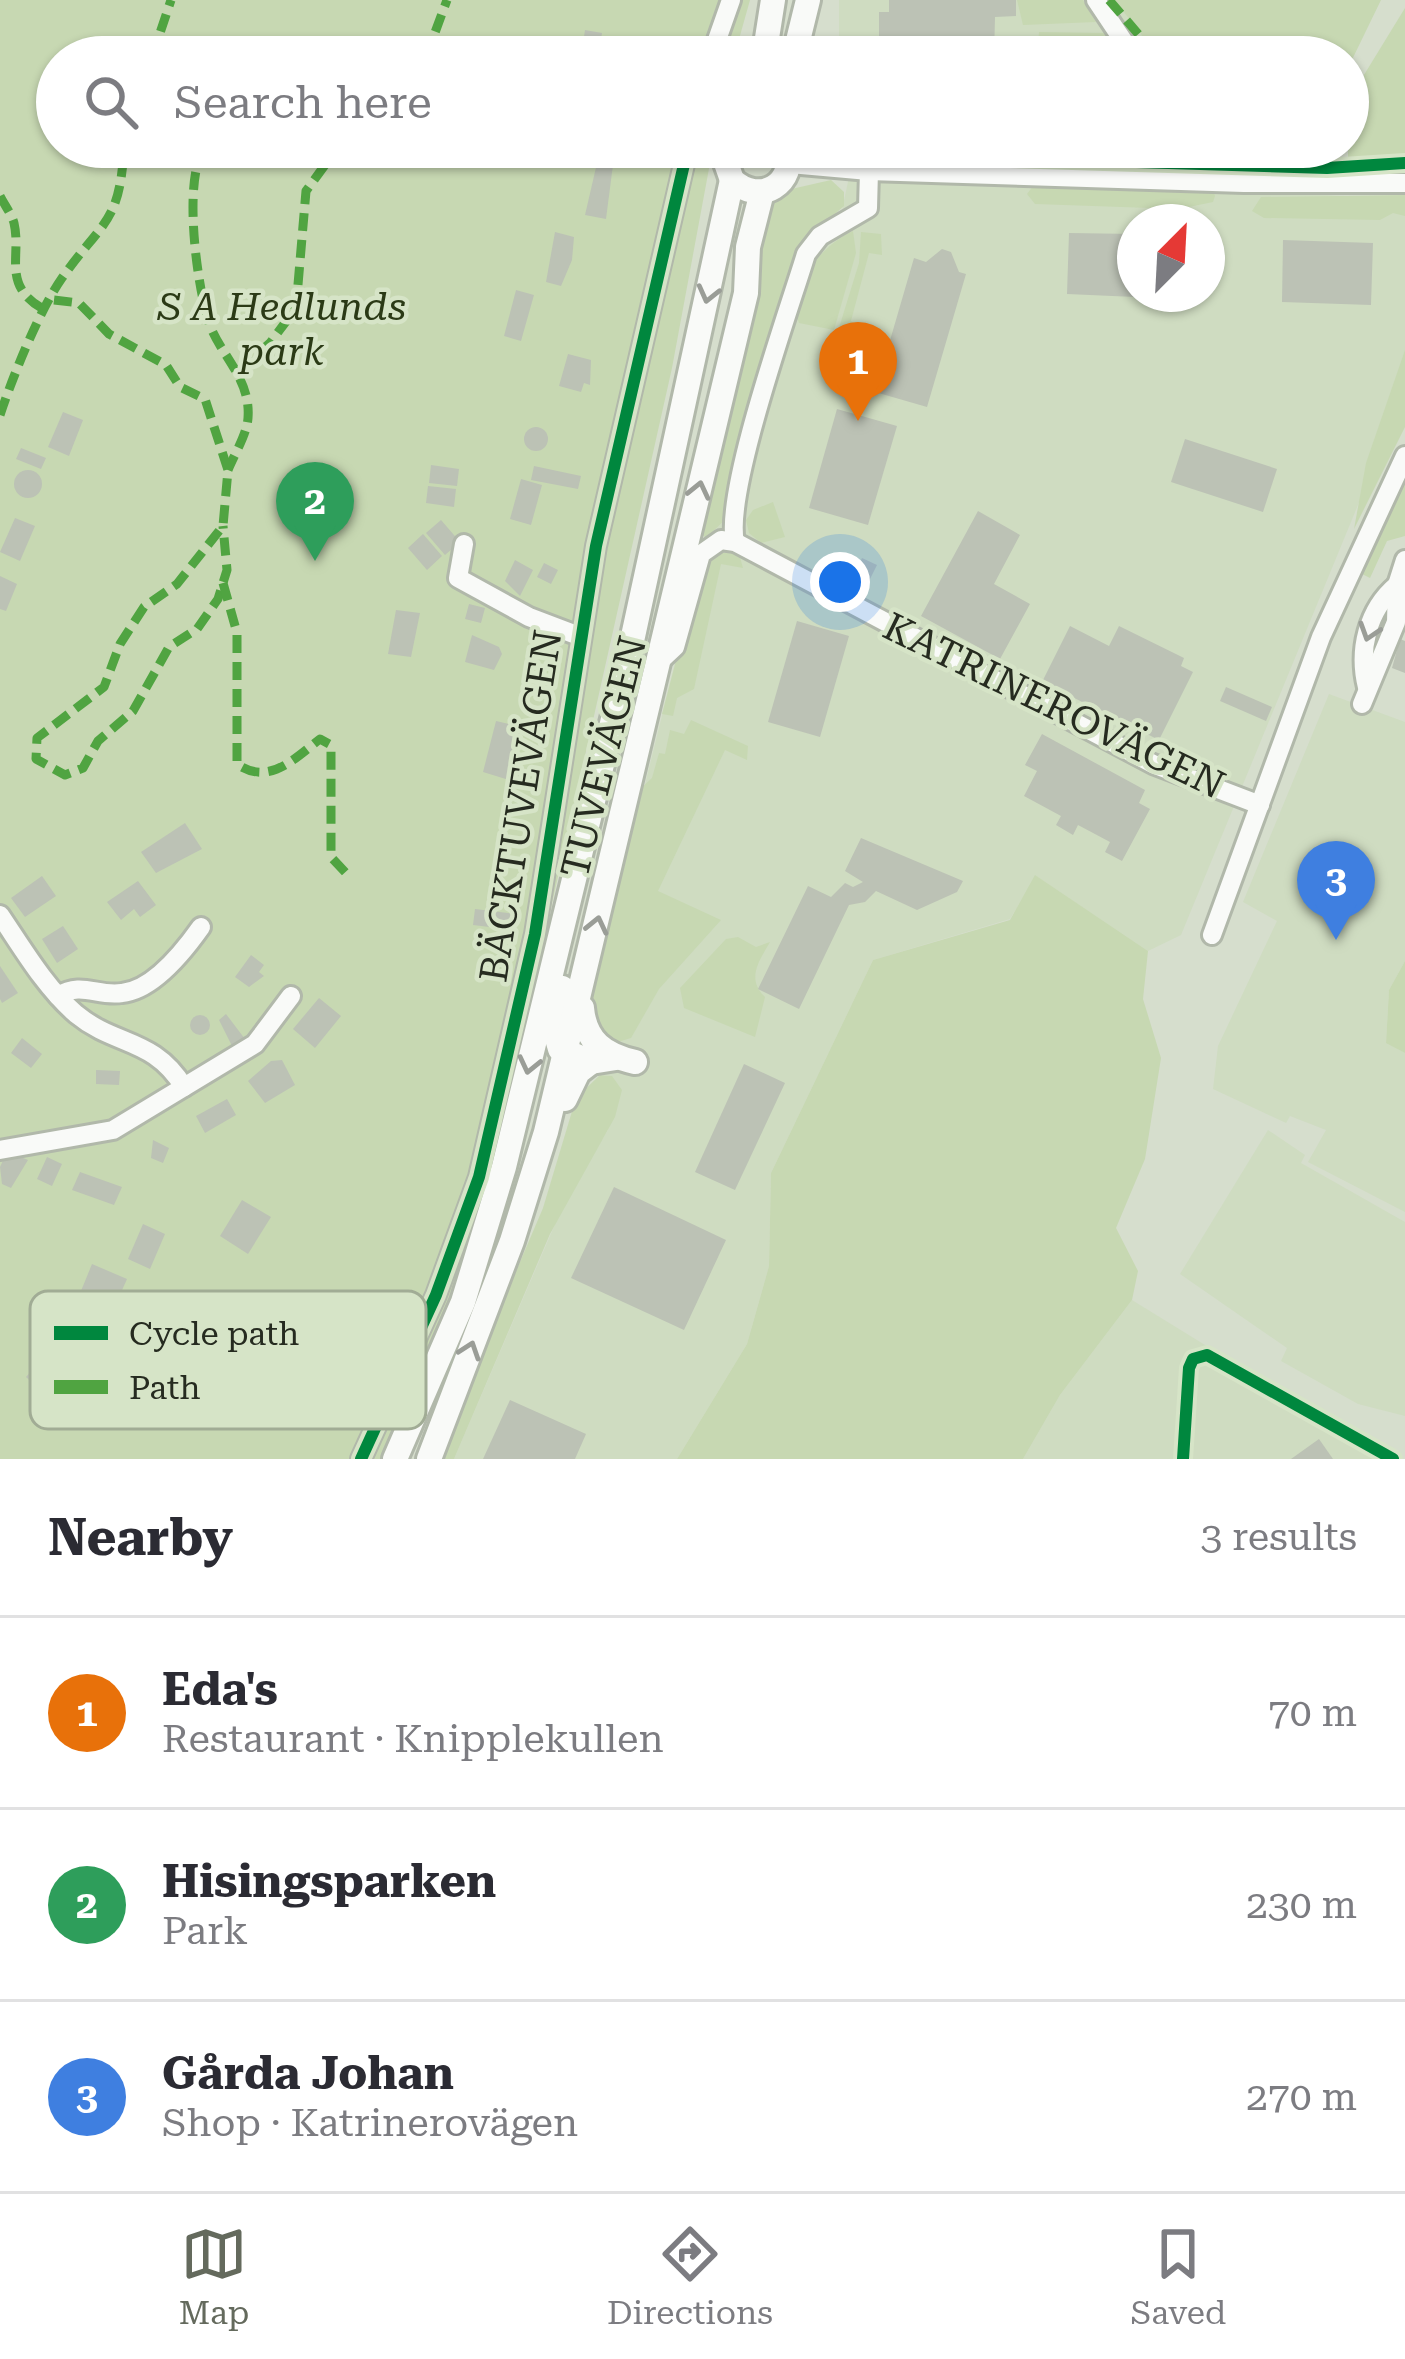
<!DOCTYPE html>
<meta charset="utf-8">
<style>
:root{--surface:#fff;--page:#f7f7f7;--text:#2b2b33;--muted:#7c7c81;--line:#e1e1e2;--accent:#646a5d}
body{margin:0;font-family:"Roboto Serif",serif;background:var(--page);color:var(--text)}
.compass{position:absolute;left:1117px;top:204px;width:108px;height:108px;border-radius:50%;background:var(--surface);box-shadow:0 3px 9px #0004;rotate:24deg}
.you{position:absolute;left:840px;top:582px;width:42px;height:42px;margin:-30px;border:9px solid #fff;border-radius:50%;background:#1a73e8;box-shadow:0 0 0 18px #1a73e833}
.badge{display:grid;place-items:center;width:78px;height:78px;border-radius:50%;background:var(--accent);color:#fff;font-size:39px;font-weight:700}
.pin{position:absolute;translate:-50% -99px;filter:drop-shadow(0 3px 6px #0008)}
.pin::after{content:'';position:absolute;top:63px;width:42px;height:36px;background:inherit;clip-path:polygon(0 0,100% 0,50% 100%)}
.list{margin:0;padding:0;list-style:none}
h2{display:flex;justify-content:space-between;align-items:center;height:156px;margin:0;padding:0 48px;font-size:51px}
h2 small{font-size:39px;font-weight:400;color:var(--muted)}
.list li{display:grid;grid-template-columns:78px 1fr auto;gap:36px;align-items:center;box-sizing:border-box;height:192px;padding:0 48px;border-top:3px solid var(--line)}
.list b{display:block;font-size:45px;white-space:nowrap}
.list p{margin:0;font-size:39px;white-space:nowrap;color:var(--muted)}
.list em{font-size:39px;font-style:normal;color:var(--muted)}
.icon{flex:none;width:66px;height:66px;fill:none;stroke:currentColor;stroke-width:2;stroke-linecap:round;stroke-linejoin:round}
.map{position:relative;flex:none;width:1405px;height:1459px;overflow:hidden}
.search{position:absolute;background:var(--surface);box-shadow:0 3px 9px #0004;left:36px;right:36px;top:36px;height:132px;display:flex;align-items:center;gap:30px;box-sizing:border-box;padding:0 42px;border-radius:66px;color:var(--muted);font-size:45px}
.sheet{height:732px;background:var(--surface)}
nav{display:flex;justify-content:space-around;align-items:center;box-sizing:border-box;height:168px;border-top:3px solid var(--line);background:var(--surface);font-size:33px;color:var(--muted)}
nav a{display:grid;justify-items:center;gap:6px}
nav .on{color:var(--accent)}
.map>svg:first-child{display:block}
</style>
<div class="map">
<svg width="1405" height="1459" viewBox="0 0 1405 1459">
<rect width="100%" height="100%" fill="#d6decd"/>
<!-- built -->
<g fill="#cfdcc1" fill-rule="evenodd">
<path d="M839,0h299l39,57h-338z"/>
<path d="M1298,147l-11,46 118,6v218l-38,66 -186,452 -33,16 -112,-75 -26,43 -137,41 -102,213 -2,93 -22,78 -70,115h-223l111,-258 43,-71 4,-54 -9,-1 7,-30 -5,-99 101,-408 20,-19 4,-35 70,-239 7,-12 35,-23 13,-61zM1135,222h72v72h-72z"/>
<path d="M1329,694l76,28v239l-16,29 -3,52 19,11v159l-97,-50 18,-32 -36,-14 -4,7 -73,-34 5,-43 59,-125 -34,-19z"/>
<path d="M1268,1130l37,25 -4,8 104,59v194l-47,-12 -77,-43 6,-13 -107,-74z"/>
<path d="M1132,1300l258,159h-367l37,-64z"/>
</g>
<!-- green -->
<g fill="#c7d8b2">
<path d="M0,0h750l-16,57h-677v90h656l-41,221 -169,754 -56,192 -63,145h-384z"/>
<path d="M1017,0h66l13,22 -73,3z"/>
<path d="M1113,0h268l-33,68v-11h-198l-10,-26z"/>
<path d="M1405,8v153l-57,4v-64z"/>
<path d="M1039,32l68,1 17,24 -6,-6 -1,6h-82v-9l79,1 -76,-6z"/>
<path d="M863,147h274v1l-3,10z"/>
<path d="M1165,147h94l-18,15 -74,-2z"/>
<path d="M831,180l13,12v14l-44,39 -70,239 -4,35 -20,19 -5,-4 65,-324 21,-20z"/>
<path d="M1034,185l179,5 2,6 -2,6 -34,7 -144,-5 -8,-10z"/>
<path d="M1405,195v21l-12,-3 -13,7 -116,-2 -12,-7 9,-14z"/>
<path d="M853,231l3,22 -22,77 -35,-7c-13,-36 23,-78 54,-92z"/>
<path d="M861,232l20,2 1,21 -13,-2 -18,68 9,7 -22,3 21,-68z"/>
<path d="M1405,350v77l-51,102 12,-66z"/>
<path d="M1405,480v56l-18,5 -17,37 -10,-5z"/>
<path d="M773,502l12,35 -24,6 -12,-10 -3,-13 7,-10z"/>
<path d="M715,552l24,2 4,14 -22,-4 -27,125 -17,9 -4,18 -11,-2 39,-148z"/>
<path d="M691,720l57,26 -1,14 -22,-10 -67,141 63,29 -62,69 -28,49 -20,6 -20,-20 -1,-26 48,-207 14,-13 7,-25 6,1 5,-24 14,4z"/>
<path d="M1035,875l113,76 -5,48 18,59 -16,101 -29,69 22,43 -6,29 -72,95 -37,64h-346l70,-115 22,-78 2,-93 102,-213 137,-40z"/>
<path d="M738,937l18,10 14,-5c-11,19 -24,37 -5,55l-10,40 -71,-29 -4,-20 46,-49z"/>
<path d="M1405,961v92l-19,-10 3,-53z"/>
<path d="M600,1075l12,1 10,14 -7,27 -65,117 -96,225h-18l107,-251 33,-110z"/>
</g>
<!-- building -->
<g fill="#bcc2b5">
<path d="M889,0h127v16l-21,1 -1,40h-128l1,-21h12v-24h10z"/>
<path d="M585,30l17,3 -2,13 -17,-3z"/>
<path d="M605,36l25,4 -2,17h-26z"/>
<path d="M635,147h39l-2,10z"/>
<path d="M597,163l16,2 -7,54 -21,-4z"/>
<path d="M555,232l19,5 -2,23 -11,26 -15,-4z"/>
<path d="M1069,233l66,1v63l-68,-3z"/>
<path d="M1283,240l90,3 -2,62 -89,-3z"/>
<path d="M942,249l9,3 8,20 7,2 -39,133 -52,-15 39,-134 12,4z"/>
<path d="M516,290l18,5 -13,46 -17,-5z"/>
<path d="M568,354l23,6 -1,25 -6,-2 -3,9 -22,-6z"/>
<path d="M837,409l60,17 -29,99 -59,-17z"/>
<path d="M63,412l20,8 -14,36 -21,-9z"/>
<circle cx="536" cy="439" r="12"/>
<path d="M1185,439l92,30 -14,43 -92,-30z"/>
<path d="M21,448l25,10 -5,11 -25,-10z"/>
<path d="M431,465l28,4 -2,17 -28,-3z"/>
<path d="M534,466l47,10 -3,13 -47,-9z"/>
<circle cx="28" cy="484" r="14"/>
<path d="M521,479l21,6 -11,40 -21,-6z"/>
<path d="M428,486l28,3 -2,18 -28,-4z"/>
<path d="M978,511l42,24 -26,49 36,20 -30,55 -79,-43z"/>
<path d="M15,518l20,8 -15,35 -20,-9z"/>
<path d="M441,520l19,22 -15,13 -19,-22z"/>
<path d="M423,534l19,22 -15,14 -19,-22z"/>
<path d="M862,558l15,7 -8,16 -15,-7z"/>
<path d="M515,560l18,10 -13,26 -15,-15z"/>
<path d="M544,563l14,7 -7,14 -14,-7z"/>
<path d="M0,576l17,8 -11,27 -6,-2z"/>
<path d="M469,604l16,4 -4,15 -16,-4z"/>
<path d="M396,610l24,3 -9,44 -23,-3z"/>
<path d="M797,621l52,15 -29,101 -52,-15z"/>
<path d="M1070,626l39,20 10,-20 65,32 -3,8 12,6 -34,68 -117,-58z"/>
<path d="M472,635l27,12 3,7 -8,16 -29,-8z"/>
<path d="M1400,639l5,2v32l-13,-5z"/>
<path d="M1226,687l46,20 -6,14 -46,-20z"/>
<path d="M496,721l25,6 -12,53 -26,-8z"/>
<path d="M1042,734l103,56 -6,13 11,6 -28,52 -17,-9 5,-10 -32,-17 -5,10 -17,-10 5,-9 -37,-20 13,-25 -12,-6z"/>
<path d="M185,823l17,26 -46,24 -15,-21z"/>
<path d="M861,838l102,43 -6,11 -40,18 -41,-19 -11,11 -16,3 -50,104 -41,-20 50,-103 23,11 14,-14 8,4 10,-5 -18,-11z"/>
<path d="M42,876l14,20 -31,21 -14,-19z"/>
<path d="M138,881l18,24 -16,12 -6,-8 -13,11 -14,-18z"/>
<path d="M475,909l41,5 -2,16 -41,-5z"/>
<path d="M63,926l15,23 -21,14 -15,-24z"/>
<path d="M251,955l13,10 -5,7 5,4 -15,11 -14,-10z"/>
<path d="M0,966l18,27 -16,10 -2,-4z"/>
<path d="M319,998l22,18 -26,32 -22,-19z"/>
<path d="M226,1014l19,25 -12,9 -14,-28z"/>
<circle cx="200" cy="1025" r="10"/>
<path d="M22,1038l20,16 -11,14 -20,-15z"/>
<path d="M282,1060l13,25 -30,18 -17,-22 23,-20z"/>
<path d="M744,1064l41,19 -50,107 -40,-18z"/>
<path d="M96,1070l24,1 -1,14 -23,-1z"/>
<path d="M227,1099l9,16 -31,18 -9,-17z"/>
<path d="M153,1140l16,8 -6,15 -12,-5z"/>
<path d="M14,1154l14,6 -17,28 -9,-4 -2,-17 5,-11z"/>
<path d="M47,1157l15,7 -10,22 -15,-7z"/>
<path d="M80,1172l42,15 -8,18 -42,-15z"/>
<path d="M614,1187l112,53 -42,90 -113,-52z"/>
<path d="M242,1200l29,17 -23,37 -28,-18z"/>
<path d="M143,1224l22,10 -15,35 -22,-10z"/>
<path d="M92,1264l35,15 -12,27 -34,-15z"/>
<path d="M37,1364l12,9 -12,14 -11,-10z"/>
<path d="M510,1400l76,34 -11,25h-92z"/>
<path d="M1319,1439l14,20h-42z"/>
</g>
<g fill="none" stroke-linecap="round" stroke-linejoin="round">
<!-- minor casing -->
<g stroke="#b1b8aa" stroke-width="24">
<g id="minor">
<path d="M1096,0l38,57"/>
<path d="M711,57l20,-57"/>
<path d="M790,164l79,7 375,12h161"/>
<path d="M1147,179v-32"/>
<path d="M735,542c-11,-50 53,-229 71,-288l14,-18 48,-28 1,-37"/>
<path d="M464,544l-6,34 71,39 50,19"/>
<path d="M659,662l16,-15 26,-93 20,-14 14,2 418,222 107,41"/>
<path d="M1367,687c-9,-36 0,-77 30,-102"/>
<path d="M1362,704l34,-82 1,-37 8,-25"/>
<path d="M0,915c23,34 45,72 76,99 40,33 77,23 108,73"/>
<path d="M1212,935l109,-298 84,-181"/>
<path d="M58,996c24,-15 39,1 64,-3 31,-3 62,-42 79,-66"/>
<path d="M0,1150l113,-20 142,-86 36,-48"/>
<path d="M361,1459l75,-164 43,-118 56,-243 61,-388 92,-399"/>
</g>
</g>
<!-- secondary casing -->
<g stroke="#b1b8aa" stroke-width="30">
<g id="secondary">
<path d="M764,57l9,-57"/>
<path d="M794,57l14,-57"/>
<path d="M728,147l-3,13 7,20c28,26 65,4 55,-33"/>
<path d="M562,988l-6,47 4,14 31,13 25,-4"/>
<path d="M582,1008c3,33 22,47 53,54"/>
<path d="M565,1099l13,-27 13,-10"/>
<path d="M395,1459l68,-157 41,-135 128,-526 100,-461"/>
<path d="M429,1459l83,-218 34,-109 200,-839 2,-46 14,-55"/>
</g>
</g>
<!-- minor -->
<use href="#minor" stroke="#f9faf8" stroke-width="18"/>
<!-- secondary -->
<use href="#secondary" stroke="#f9faf8" stroke-width="24"/>
<!-- quiet -->
<g stroke="#50a441" stroke-width="9" stroke-dasharray="18 9" stroke-linecap="butt">
<path d="M1109,0l31,36 7,21"/>
<path d="M152,57l19,-57"/>
<path d="M426,57l21,-57"/>
<path d="M205,147c-23,31 -8,139 4,176 12,33 42,56 39,95 -1,16 -14,37 -20,52"/>
<path d="M0,196c4,8 12,19 14,27 8,34 -14,64 33,88"/>
<path d="M54,300l25,3 30,31 57,31 14,22 25,12 23,71 -5,56 -46,58 -33,23 -24,37 -16,43 -67,51 -1,21 29,16 18,-7 15,-27 35,-30 36,-64 28,-18 21,-30 9,-29 -4,-44"/>
<path d="M239,370l31,-27 26,-35 10,-117 32,-44"/>
<path d="M0,415c13,-39 39,-104 62,-137 41,-58 58,-54 62,-131"/>
<path d="M223,583l14,50v131c32,22 57,-5 83,-25l11,6v112l15,16"/>
</g>
<!-- cycleway casing -->
<g stroke="#d6e4c7" stroke-width="20">
<g id="cycleway">
<path d="M823,147l89,8 415,13 78,-5"/>
<path d="M361,1459l75,-164 43,-118 56,-243 61,-388 92,-399"/>
<path d="M1183,1459l6,-91 4,-9 14,-4 186,104"/>
</g>
</g>
<!-- cycleway -->
<use href="#cycleway" stroke="#00873e" stroke-width="12"/>
</g>
<!-- one-way arrows -->
<defs><path id="oneway-chevron" d="M-2-3.5L2.5 0L-2 3.5" fill="none" stroke-width="1.6" stroke-linecap="round" stroke-linejoin="round" transform="scale(3)"/></defs>
<g stroke="#9a9d97">
<use href="#oneway-chevron" transform="translate(708 294) rotate(104)"/>
<use href="#oneway-chevron" transform="translate(699 490) rotate(-77)"/>
<use href="#oneway-chevron" transform="translate(1369 632) rotate(108)"/>
<use href="#oneway-chevron" transform="translate(597 925) rotate(-77)"/>
<use href="#oneway-chevron" transform="translate(529 1065) rotate(103)"/>
<use href="#oneway-chevron" transform="translate(470 1350) rotate(-71)"/>
</g>
<g text-anchor="middle" dominant-baseline="central" stroke-width="9" stroke-linejoin="round" paint-order="stroke">
<!-- park labels -->
<g font-size="39" font-style="italic" fill="#2b3a16" stroke="#d6e4c7">
<text x="282" y="307">S A Hedlunds<tspan x="282" dy="45">park</tspan></text>
</g>
<!-- street labels -->
<g font-size="39" fill="#262b20" stroke="#d6e4c7">
<text transform="translate(1054 706) rotate(26)">KATRINEROVÄGEN</text>
<text transform="translate(604 757) rotate(-76)">TUVEVÄGEN</text>
<text transform="translate(521 806) rotate(-81)">BÄCKTUVEVÄGEN</text>
</g>
</g>
<!-- legend -->
<rect x="30" y="1291" width="396" height="138" rx="18" fill="#d6e4c7" stroke="#a1ac95" stroke-width="3"/>
<rect x="54" y="1326" width="54" height="14" fill="#00873e"/>
<rect x="54" y="1380" width="54" height="14" fill="#50a441"/>
<g font-size="33" fill="#262b20">
<text x="129" y="1345">Cycle path</text>
<text x="129" y="1399">Path</text>
</g>
</svg>
<svg class="compass" viewBox="-18 -18 36 36"><path d="M0-13l5 13h-10z" fill="#e53935"/><path d="M0 13l5-13h-10z" fill="#7c7c81"/></svg>
<div class="you"></div>
<div class="pin badge" style="left:858px;top:421px;background:#e8710a">1</div>
<div class="pin badge" style="left:315px;top:561px;background:#2e9e5b">2</div>
<div class="pin badge" style="left:1336px;top:940px;background:#3f7fe0">3</div>
<div class="search"><svg class="icon" aria-label="search" viewBox="0 0 24 24"><circle cx="10" cy="10" r="6"/><path d="M15 15l6 6"/></svg>Search here</div>
</div>
<section class="sheet">
<h2>Nearby<small>3 results</small></h2>
<ul class="list">
<li><span class="badge" style="background:#e8710a">1</span><div><b>Eda's</b><p>Restaurant · Knipplekullen</p></div><em>70 m</em></li>
<li><span class="badge" style="background:#2e9e5b">2</span><div><b>Hisingsparken</b><p>Park</p></div><em>230 m</em></li>
<li><span class="badge" style="background:#3f7fe0">3</span><div><b>Gårda Johan</b><p>Shop · Katrinerovägen</p></div><em>270 m</em></li>
</ul>
</section>
<nav>
<a class="on"><svg class="icon" aria-label="map" viewBox="0 0 24 24"><path d="M3 6l6-2 6 2 6-2v14l-6 2-6-2-6 2zM9 4v14M15 6v14"/></svg>Map</a>
<a><svg class="icon" aria-label="directions" viewBox="0 0 24 24"><path d="M12 3l9 9-9 9-9-9zM9 14v-3h6M13 9l2 2-2 2"/></svg>Directions</a>
<a><svg class="icon" aria-label="saved" viewBox="0 0 24 24"><path d="M7 4h10v16l-5-4-5 4z"/></svg>Saved</a>
</nav>
